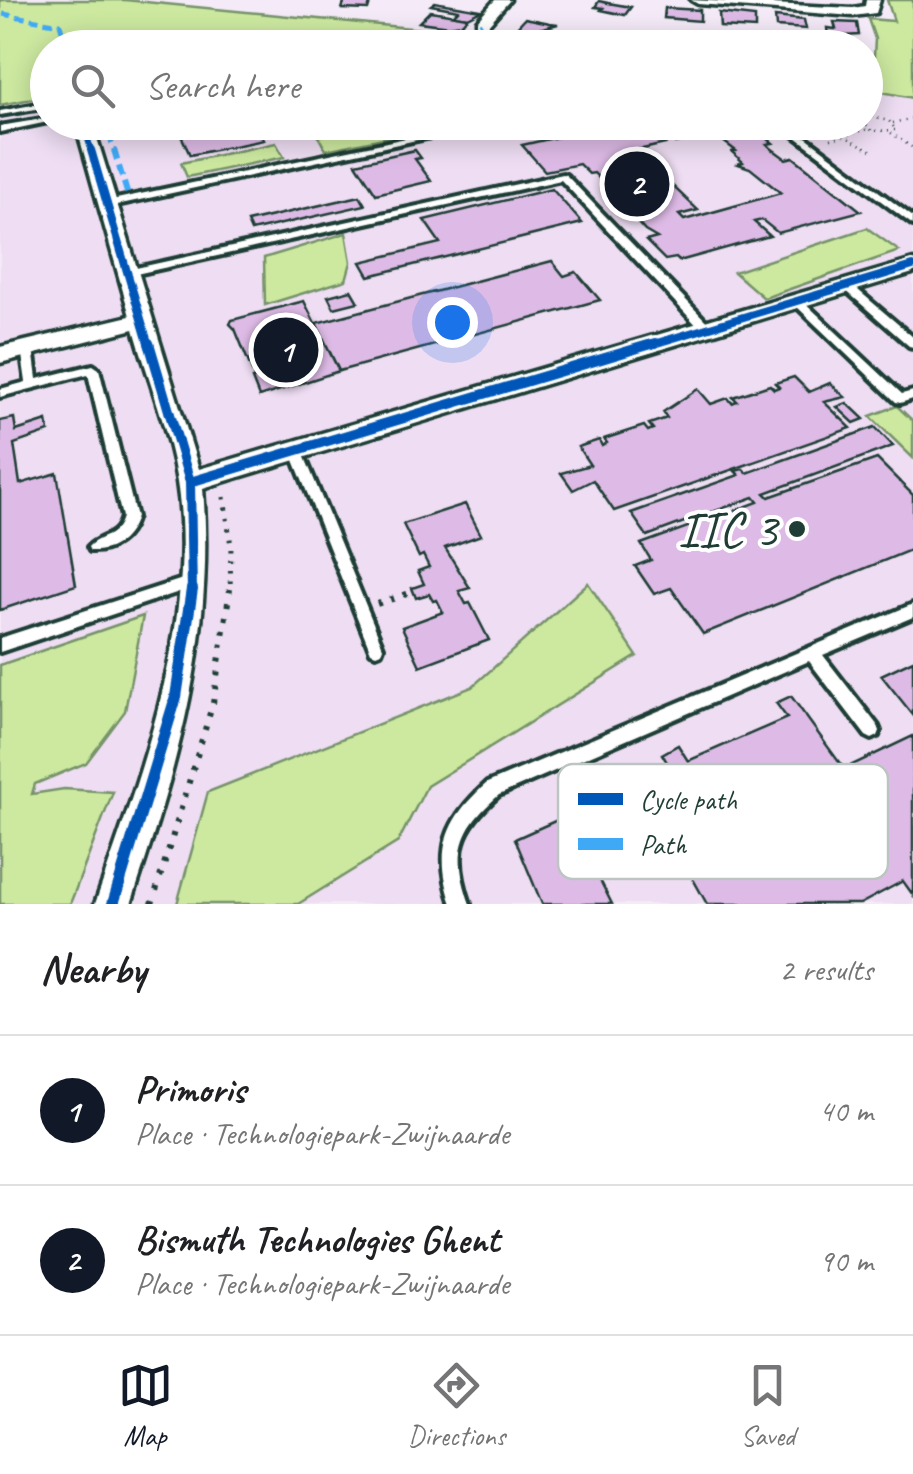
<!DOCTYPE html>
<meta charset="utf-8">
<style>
:root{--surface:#fff;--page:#f6f6f6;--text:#202124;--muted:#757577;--line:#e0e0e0;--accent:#111827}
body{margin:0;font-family:Caveat,sans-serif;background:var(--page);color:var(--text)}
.you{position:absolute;left:452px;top:322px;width:35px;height:35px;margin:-25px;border:8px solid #fff;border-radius:50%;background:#1a73e8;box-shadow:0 0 0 15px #1a73e833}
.badge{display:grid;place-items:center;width:65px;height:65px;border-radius:50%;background:var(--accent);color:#fff;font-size:32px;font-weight:700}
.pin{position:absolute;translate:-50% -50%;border:5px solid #fff;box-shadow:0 2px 10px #0006}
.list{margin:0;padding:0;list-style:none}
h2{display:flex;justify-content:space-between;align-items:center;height:130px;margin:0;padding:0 40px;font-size:42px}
h2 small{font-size:32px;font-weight:400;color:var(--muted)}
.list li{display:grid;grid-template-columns:65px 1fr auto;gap:30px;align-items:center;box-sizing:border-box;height:150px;padding:0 40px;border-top:2px solid var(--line)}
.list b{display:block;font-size:38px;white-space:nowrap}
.list p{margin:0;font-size:32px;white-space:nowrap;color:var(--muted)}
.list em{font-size:32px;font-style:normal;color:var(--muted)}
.icon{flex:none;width:55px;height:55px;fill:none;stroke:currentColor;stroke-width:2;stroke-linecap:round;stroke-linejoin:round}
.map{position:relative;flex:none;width:913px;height:904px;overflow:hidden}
.search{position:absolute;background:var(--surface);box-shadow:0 5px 25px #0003;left:30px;right:30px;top:30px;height:110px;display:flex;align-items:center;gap:25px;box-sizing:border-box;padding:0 35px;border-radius:55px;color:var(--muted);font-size:38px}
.sheet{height:430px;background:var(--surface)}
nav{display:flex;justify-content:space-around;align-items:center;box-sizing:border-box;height:140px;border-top:2px solid var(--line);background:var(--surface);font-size:28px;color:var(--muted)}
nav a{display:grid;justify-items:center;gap:5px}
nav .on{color:var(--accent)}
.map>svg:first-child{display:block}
</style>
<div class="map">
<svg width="913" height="904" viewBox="0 0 913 904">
<rect width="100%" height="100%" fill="#f5ebf8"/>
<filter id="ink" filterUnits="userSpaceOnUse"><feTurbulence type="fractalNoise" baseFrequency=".01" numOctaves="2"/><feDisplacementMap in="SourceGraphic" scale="20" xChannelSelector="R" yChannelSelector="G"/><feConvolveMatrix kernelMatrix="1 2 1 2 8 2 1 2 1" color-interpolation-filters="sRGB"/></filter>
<g filter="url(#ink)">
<!-- built -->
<path fill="#eeddf3" d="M866,55l47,9v840h-913v-799l47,-9 1,26h818z"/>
<!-- green -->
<g fill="#cde9a0" stroke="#76936a" stroke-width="2.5">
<path d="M0,0h125l326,32 274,9 68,6 -409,1 -21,-9 -47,9h-268l-1,48 -47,9z"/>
<path d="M887,0h26v98l-47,-9v-34l8,1 1,-17 -7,-20 26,2z"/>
<path d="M384,122l25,1 7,8 -90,19 -8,-14z"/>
<path d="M276,143l8,14 -97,20 -6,-14z"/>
<path d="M867,228l32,23 -135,47 -30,-26z"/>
<path d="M346,233l5,29 -5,18 -81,25 -1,-47z"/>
<path d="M897,406l16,15v37l-43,-42z"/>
<path d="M588,583l49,73 -210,130 -29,56 -100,62h-121l31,-112 264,-105z"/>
<path d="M143,616l-18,95 -39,52 -51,21 -3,10 32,-5 49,3 -43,112h-70v-239z"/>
</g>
<!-- building -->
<g fill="#debbe6" stroke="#1f3d34" stroke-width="2.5" fill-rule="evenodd">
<path d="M345,0h26l-3,10 -26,-1z"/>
<path d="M599,1l9,2 23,4 -6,8 -24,-5 2,-2 -8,-1z"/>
<path d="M435,2l5,1 41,7 -14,7 -14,-2 5,-5 -27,-5z"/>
<path d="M665,8l35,2v11l-36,-3z"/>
<path d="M430,11l7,1 30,5 -6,7 -12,2 -30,-4z"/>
<path d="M719,13l36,4v12l-35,-2z"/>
<path d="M775,17l29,3 2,9 -30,-2z"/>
<path d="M525,18l25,5 8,1 -26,7 -16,-3z"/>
<path d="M834,22l23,1 2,12 -31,2 -1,-9 9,1z"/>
<path d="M175,122h78l11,18 -74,15z"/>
<path d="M625,122h17l7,7 8,-2 -5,-5h96l25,21 -6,1 4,4 15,11 7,-2 68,54 -83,22 -16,-13 -8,2 16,14 -91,25 -3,-3 -11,2 -19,-19 11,-3 -12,-7 -9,-10 4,-1 -46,-47 -5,1 -10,-10 -34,7 -23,-26zM666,134l9,9 39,-9 22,17 -4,1 11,10 -5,2 12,4 31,25 -97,27 -5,-5 19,-5 -58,-55 -10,2 -5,-4 40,-9 -8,-8z"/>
<path d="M415,150l6,8 -6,1 16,22 -55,13 -20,-31z"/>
<path d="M552,189l30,34 -213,53 -8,-14 79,-19 -16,-23z"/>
<path d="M360,196l5,9 -114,26 -4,-9z"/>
<path d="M552,261l12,15 12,-4 24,28 -261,71 -23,-48z"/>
<path d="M351,290l7,12 -24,6 -6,-12z"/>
<path d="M304,301l35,70 -80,26 -7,-18 3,-1 -20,-49 -5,-5 2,-4z"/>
<path d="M794,377l15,15 21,-9 15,14 -21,5 27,26 -237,83 -21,-31 -20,10 -12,-17 29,-8 -12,-18 21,-7 3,6 5,-3 -3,-4 40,-13 4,5 5,-2 -4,-5 18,-6 -4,-6 35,-23 13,15 17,-6 4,5 5,-2 -4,-4 37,-12 4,4 5,-2 -4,-4z"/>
<path d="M847,403l17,16 -10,4 -17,-16z"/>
<path d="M14,418l2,13 31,-10 2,11 -35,12 6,40 37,-11 19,112 -76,25v-189z"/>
<path d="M875,427l18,19 -128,47 4,4 108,-38 36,36v54l-210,85 -32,-46 -17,6 -19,-28 16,-6 -10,-16 58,-21 -4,-5 -48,18 -16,-23 108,-38 -4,-4 8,-2 4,4zM754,497l4,5 -46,17 -5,-5z"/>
<path d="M465,504l16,31 -36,13 25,40 -11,3 7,13 4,-1 19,37 -69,26 -18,-39 41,-15 -6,-12 -4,1 -4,-7 -13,4 -4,-10 12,-4 -6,-13 11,-4 -6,-12 -4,2 -16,-33z"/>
<path d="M913,660v55l-32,-40z"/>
<path d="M791,696l53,73 69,-33v159l-10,-14 -43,23h-153l-43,-77 -73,35 21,42h-70l-27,-65 156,-70 -9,-15 16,-9 10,16 99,-43 -11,-15z"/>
</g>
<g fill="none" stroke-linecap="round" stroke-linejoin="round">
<!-- lane casing -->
<g stroke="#1f3d34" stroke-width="8">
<g id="lane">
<path d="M48,102v5l-48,8v-4z"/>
<path d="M48,118v4l-48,10v-6z"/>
<path d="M482,122h18l-393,85 -5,-3 5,-3z"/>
<path d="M776,122h10l127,95v8z"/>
<path d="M563,174l3,1 144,150 1,3 -1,3h-8l-141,-151 -434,96 -5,-3 5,-3z"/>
<path d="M847,283l4,1 62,53v10l-4,-1 -66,-58 -1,-2z"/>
<path d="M797,298l4,1 101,95 11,-3v8l-13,4 -4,-1 -103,-99 -1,-2z"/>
<path d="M27,344l6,4 4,31 56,-14 6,4 37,148c-7,22 -23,35 -46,34l-2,-4c12,-13 28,-8 34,-30l-34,-143 -88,23v-8l26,-7 -5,-34z"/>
<path d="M296,445l6,5 81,197 -2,5 -5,2 -5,-2 -2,-5 -79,-197z"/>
<path d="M192,576l5,2 2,4 -2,4 -197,66v-14z"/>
<path d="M913,604v13l-90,38 55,71 2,5 -2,5 -6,3 -6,-3 -57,-75 -310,134c-40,35 -47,58 -29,109h-18c-18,-54 -7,-84 35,-121z"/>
</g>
</g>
<!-- street casing -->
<g stroke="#1f3d34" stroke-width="7">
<g id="street">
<path d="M495,0h15l-23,26h-10v-6z"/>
<path d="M691,0l162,8 12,-2 1,-6h14l-4,13 -23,3 -155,-12z"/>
<path d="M75,122h17l107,347 714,-209v13l-710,215c12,150 -25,275 -72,416h-36c45,-129 104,-283 82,-422 -8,-51 -29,-103 -43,-153l-134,34v-16l130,-31z"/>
</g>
</g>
<!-- path-far2 -->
<g stroke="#1f3d34" stroke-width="2.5" stroke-dasharray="1 5" stroke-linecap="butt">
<path d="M866,116l23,5 7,9 -24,1 -7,-8 6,-4"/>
<path d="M832,122l12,14 27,14"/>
<path d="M893,123l20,-5"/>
<path d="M891,133l22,15"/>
<path d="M831,139l38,-10"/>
</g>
<!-- path-far1 -->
<path stroke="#1f3d34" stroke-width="5" stroke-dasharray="2.5 8" stroke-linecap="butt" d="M224,497l7,49 -1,46"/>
<!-- path -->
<g stroke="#1f3d34" stroke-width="6" stroke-dasharray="4 10" stroke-linecap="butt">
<path d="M377,604l33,-11"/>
<path d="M152,904l61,-201 17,-114"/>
</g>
<!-- lane -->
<use href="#lane" fill="#fff" fill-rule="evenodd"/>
<!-- street -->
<use href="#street" fill="#fff" fill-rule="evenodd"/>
<!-- quiet-far1 -->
<g stroke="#3fa9f5" stroke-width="5" stroke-dasharray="9 5" stroke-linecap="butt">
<path d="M3,14l57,10 7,24"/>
<path d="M330,48l76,-13 53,1 23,-13"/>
<path d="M105,122l10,31"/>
</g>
<!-- quiet -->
<path stroke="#3fa9f5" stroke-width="6" stroke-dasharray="11 6" stroke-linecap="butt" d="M114,150l15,49"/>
<!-- cycleway-far3 casing -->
<g stroke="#fff" stroke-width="10">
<path id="cycleway-far3" d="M83,122l9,31"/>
</g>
<!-- cycleway-far2 casing -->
<g stroke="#fff" stroke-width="12">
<g id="cycleway-far2">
<path d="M91,150l58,196"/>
<path d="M647,346l266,-80"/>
</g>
</g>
<!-- cycleway-far1 casing -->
<g stroke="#fff" stroke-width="16">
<g id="cycleway-far1">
<path d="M149,343l41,139 2,110"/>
<path d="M190,482l465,-139"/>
</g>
</g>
<!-- cycleway casing -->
<g stroke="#fff" stroke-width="19">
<path id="cycleway" d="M113,904l63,-207 16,-108"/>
</g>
<!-- cycleway-far3 -->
<use href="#cycleway-far3" stroke="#0057b8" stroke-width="6"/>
<!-- cycleway-far2 -->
<use href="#cycleway-far2" stroke="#0057b8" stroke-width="8"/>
<!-- cycleway-far1 -->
<use href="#cycleway-far1" stroke="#0057b8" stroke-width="10"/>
<!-- cycleway -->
<use href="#cycleway" stroke="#0057b8" stroke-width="12"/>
</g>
</g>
<!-- markers -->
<circle fill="#1f3d34" stroke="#fff" stroke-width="4" cx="797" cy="529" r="10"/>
<g text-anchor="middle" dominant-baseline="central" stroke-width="8" stroke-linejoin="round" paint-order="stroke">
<!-- poi labels -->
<g font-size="50" fill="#1f3d34" stroke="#fff" text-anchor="end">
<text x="777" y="529">IIC 3</text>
</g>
</g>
<!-- legend -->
<rect x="558" y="764" width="330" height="115" rx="15" fill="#fff" stroke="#bcc5c2" stroke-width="2.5"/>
<rect x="578" y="793" width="45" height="12" fill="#0057b8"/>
<rect x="578" y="838" width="45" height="12" fill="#3fa9f5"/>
<g font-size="28" fill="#1f3d34">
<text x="640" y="809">Cycle path</text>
<text x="640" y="854">Path</text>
</g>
</svg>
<div class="you"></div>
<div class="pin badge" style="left:286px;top:350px">1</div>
<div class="pin badge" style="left:637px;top:184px">2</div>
<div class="search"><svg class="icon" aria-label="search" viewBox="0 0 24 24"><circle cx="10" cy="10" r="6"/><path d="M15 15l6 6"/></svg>Search here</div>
</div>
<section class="sheet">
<h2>Nearby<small>2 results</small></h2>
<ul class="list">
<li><span class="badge">1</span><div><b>Primoris</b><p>Place · Technologiepark-Zwijnaarde</p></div><em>40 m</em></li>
<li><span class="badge">2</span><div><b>Bismuth Technologies Ghent</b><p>Place · Technologiepark-Zwijnaarde</p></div><em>90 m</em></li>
</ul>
</section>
<nav>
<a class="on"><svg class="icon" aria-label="map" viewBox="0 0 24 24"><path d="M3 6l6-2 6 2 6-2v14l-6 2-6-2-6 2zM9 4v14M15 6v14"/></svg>Map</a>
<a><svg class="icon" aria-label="directions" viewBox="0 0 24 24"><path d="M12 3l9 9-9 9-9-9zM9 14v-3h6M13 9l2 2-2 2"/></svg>Directions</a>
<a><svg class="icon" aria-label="saved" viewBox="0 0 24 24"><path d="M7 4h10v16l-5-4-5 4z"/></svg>Saved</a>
</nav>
